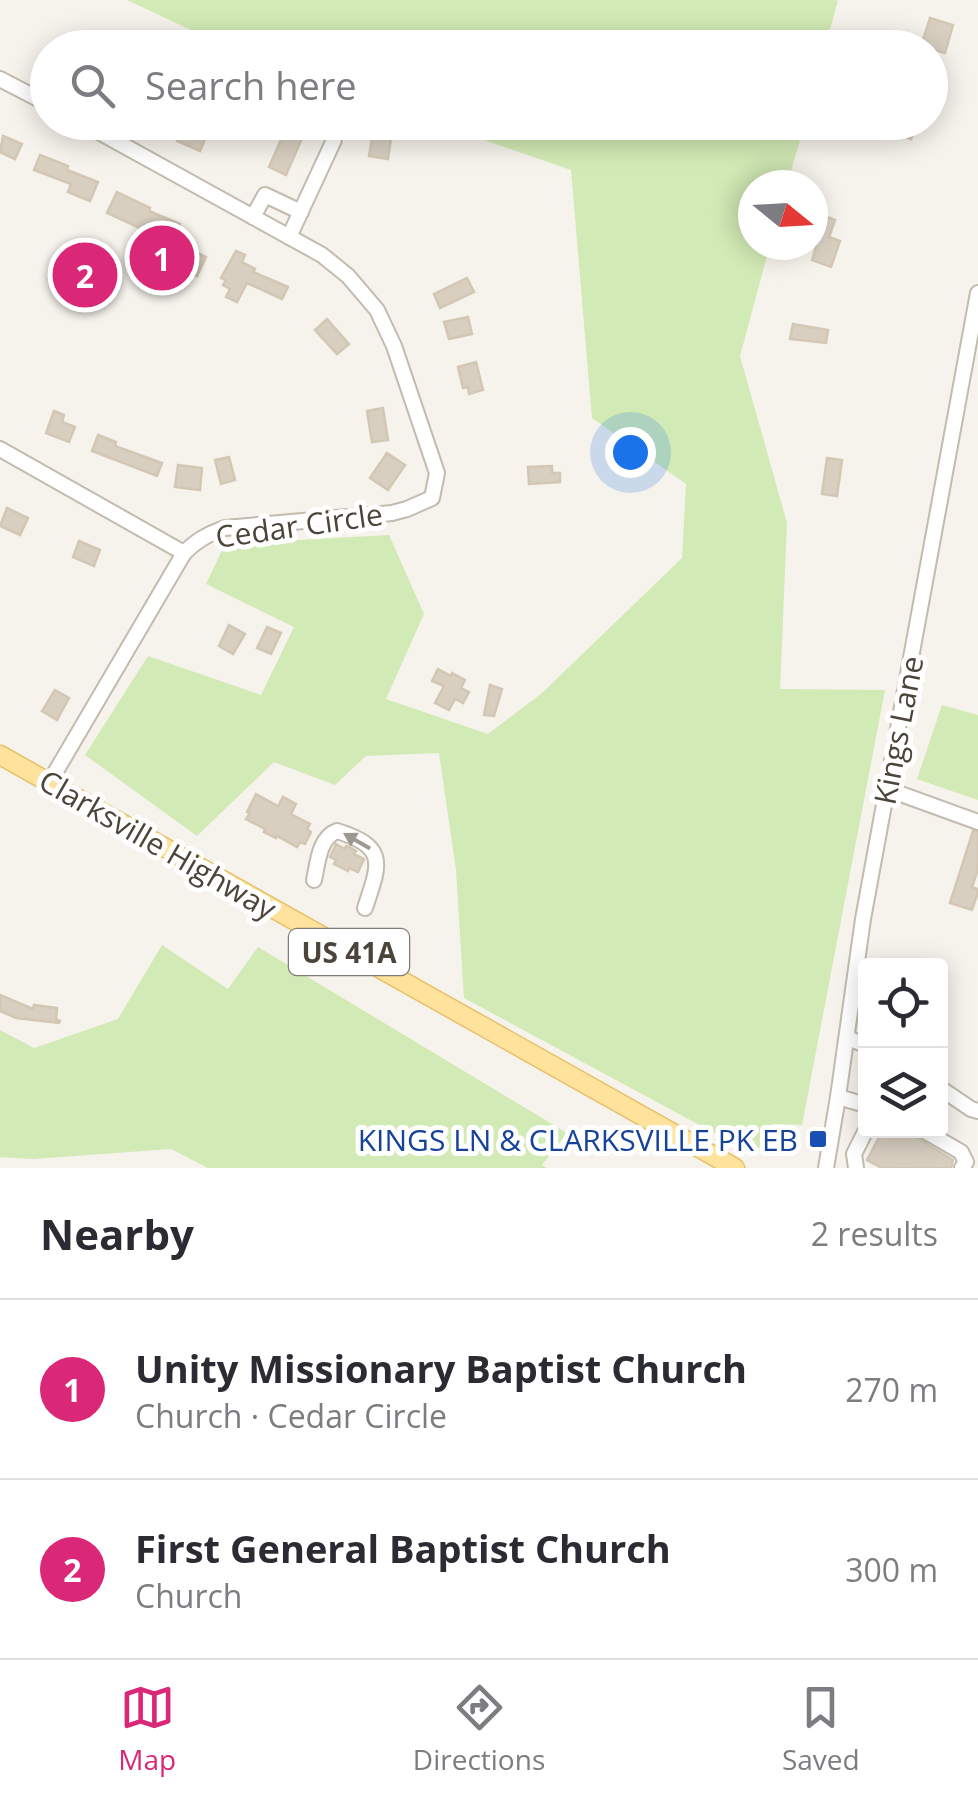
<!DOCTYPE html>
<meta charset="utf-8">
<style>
:root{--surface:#fff;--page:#f7f7f7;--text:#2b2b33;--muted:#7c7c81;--line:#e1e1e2;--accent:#db2777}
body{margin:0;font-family:"Open Sans",sans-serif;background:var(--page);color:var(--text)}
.controls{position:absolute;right:30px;bottom:30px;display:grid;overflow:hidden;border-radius:10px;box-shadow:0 5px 25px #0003}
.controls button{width:90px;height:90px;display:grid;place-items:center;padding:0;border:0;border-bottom:2px solid var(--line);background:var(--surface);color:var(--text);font:50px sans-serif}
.compass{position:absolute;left:738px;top:170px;width:90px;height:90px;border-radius:50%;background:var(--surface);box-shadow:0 5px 25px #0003;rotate:108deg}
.you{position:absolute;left:630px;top:452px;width:35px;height:35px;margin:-25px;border:8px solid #fff;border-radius:50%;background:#1a73e8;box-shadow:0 0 0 15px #1a73e833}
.badge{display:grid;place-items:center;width:65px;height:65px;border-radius:50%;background:var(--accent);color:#fff;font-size:32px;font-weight:700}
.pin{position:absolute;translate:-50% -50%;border:5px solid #fff;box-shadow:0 2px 10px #0006}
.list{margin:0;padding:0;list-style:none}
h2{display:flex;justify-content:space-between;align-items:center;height:130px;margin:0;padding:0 40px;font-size:42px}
h2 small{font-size:32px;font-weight:400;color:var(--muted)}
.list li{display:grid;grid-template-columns:65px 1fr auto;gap:30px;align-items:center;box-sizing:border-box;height:180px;padding:0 40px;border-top:2px solid var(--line)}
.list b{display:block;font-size:38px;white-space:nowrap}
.list p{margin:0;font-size:32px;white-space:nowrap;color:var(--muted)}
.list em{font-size:32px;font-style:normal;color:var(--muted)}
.icon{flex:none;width:55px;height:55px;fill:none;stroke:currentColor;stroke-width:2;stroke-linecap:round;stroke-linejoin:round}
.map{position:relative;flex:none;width:978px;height:1168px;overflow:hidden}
.search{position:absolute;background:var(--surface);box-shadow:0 5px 25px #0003;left:30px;right:30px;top:30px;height:110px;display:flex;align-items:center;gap:25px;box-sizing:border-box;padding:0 35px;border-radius:55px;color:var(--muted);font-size:38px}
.sheet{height:490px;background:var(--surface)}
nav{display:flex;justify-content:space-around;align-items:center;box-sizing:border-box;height:140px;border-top:2px solid var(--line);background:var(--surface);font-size:28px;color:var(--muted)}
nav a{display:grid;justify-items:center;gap:5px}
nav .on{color:var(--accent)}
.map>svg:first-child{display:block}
</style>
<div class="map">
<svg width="978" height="1168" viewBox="0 0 978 1168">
<rect width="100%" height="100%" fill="#f6f3ec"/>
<!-- green -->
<g fill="#d2eab5">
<path d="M127,0h708l3,1 -13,46h-598z"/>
<path d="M435,123h370l-18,62h-34v60h17l-30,111 47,167 -7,166 105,1 -83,435 -29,-1 -18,31 -291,-157 -8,-128 -17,-117 -73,3 -31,29 -61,-23 -77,74 -112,-81 63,-99 113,39 33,-68 -88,-43 19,-40 164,-9 35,79 -38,85 102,35 54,-41 140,-135 4,-74 -94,-66 -21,-248z"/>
<path d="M942,705l36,10v85l-61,-21z"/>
<path d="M162,945l66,44 30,-42 309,186 -25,32 5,3h-339l-37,-19 -138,10 -33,-2v-127l34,18 84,-29z"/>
</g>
<!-- building -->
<g fill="#d8cfc1" stroke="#d3c7b4" stroke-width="2.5">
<path d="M930,18l23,7 -8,28 -24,-7z"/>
<path d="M289,122h20l-23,53 -17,-8z"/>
<path d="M380,122h10l-3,16h4l-3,21 -19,-3 5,-28 4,1z"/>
<path d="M869,122h31l15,6 -4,11z"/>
<path d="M196,126l12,6 -8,19 -23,-10 7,-13 10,4z"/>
<path d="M3,136l19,8 -7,15 -15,-7z"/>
<path d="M40,155l28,11 -1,4 31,12 -8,19 -22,-9 3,-8 -37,-14z"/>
<path d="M117,192l33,16 -1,3 31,13 -8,19 23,12 2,-2 9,4 -9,19 -15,-7 3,-6 -38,-16 6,-13 -46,-21z"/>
<path d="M822,215l13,5 -6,17 11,4 -9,26 -19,-7 6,-20 -4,-1z"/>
<path d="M236,251l9,4 -3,7 13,7 -2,3 35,15 -6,12 -35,-16 -10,19 -11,-5 4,-8 -7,-4 3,-5 -5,-2z"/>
<path d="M467,278l7,14 -34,16 -6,-14z"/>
<path d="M468,317l4,17 -23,5 -5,-17z"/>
<path d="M327,319l22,25 -12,10 -22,-24z"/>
<path d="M793,324l35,6 -2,13 -36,-4z"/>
<path d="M476,362l7,28 -14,4 -1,-7 -5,1 -5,-21z"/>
<path d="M383,408l5,32 -16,2 -5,-31z"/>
<path d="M54,411l10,4 -2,7 13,5 -6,15 -23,-9z"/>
<path d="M98,435l18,7 -1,4 47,17 -5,13 -65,-25z"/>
<path d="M387,453l18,12 -17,25 -18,-12z"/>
<path d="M229,457l6,23 -14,4 -6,-24z"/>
<path d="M827,458l15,2 -5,36 -15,-2z"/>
<path d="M178,465l24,3 -2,22 -25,-3z"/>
<path d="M552,466v7h8v9l-31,2 -1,-17z"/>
<path d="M7,508l21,10 -8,17 -20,-9z"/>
<path d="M79,541l21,9 -6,16 -21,-9z"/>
<path d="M229,625l16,9 -12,20 -14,-8z"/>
<path d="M267,627l14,6 -10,21 -14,-6z"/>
<path d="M438,669l13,7 1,-3 13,7 -4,8 8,4 -6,11 -8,-4 -6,11 -14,-7 9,-17 -12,-5z"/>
<path d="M490,685l12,4 -8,27 -10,-1z"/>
<path d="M55,690l14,8 -12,22 -15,-9z"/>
<path d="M256,794l22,12 5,-9 13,7 -5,10 19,10 -3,5 4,3 -6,12 -5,-2 -3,5 -20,-11 -1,2 -12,-6 1,-3 -19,-10 4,-6 -3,-1z"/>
<path d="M973,831l5,1v37l-6,18 6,2v3l-6,18 -22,-7z"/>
<path d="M336,844l9,5 1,-3 3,1 7,4 -2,3 10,5 -6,13 -9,-4 -1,3 -14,-7 2,-4 -6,-3z"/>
<path d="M0,995l33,14 1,-4 23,3 -1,11 4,2 -1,2 -43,-5 -16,-7z"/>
<path d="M883,1130h21l10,6 39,24 -2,8h-69l-15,-8z"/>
</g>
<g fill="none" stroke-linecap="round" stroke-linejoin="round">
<!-- minor casing -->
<g stroke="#c2bbae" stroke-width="18">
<g id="minor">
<path d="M0,79l48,25"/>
<path d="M253,217l12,-22 36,17"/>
<path d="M289,237l45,-97"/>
<path d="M0,449l184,104"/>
<path d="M49,783l135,-230c13,-13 24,-19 41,-25l167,-15 15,-4 25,-11 5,-25 -43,-127 -17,-36 -29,-34 -26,-21 -241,-133"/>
<path d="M887,789l91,33"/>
<path d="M314,880c4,-18 5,-42 23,-49 52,16 42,34 28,77"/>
<path d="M847,1038l19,7"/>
<path d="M940,1088l31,21 7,2"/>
<path d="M838,1097l28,8"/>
<path d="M923,1130l38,22 5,10 -4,6"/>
<path d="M826,1168l12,-71 25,-178 115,-626"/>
<path d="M856,1168l-2,-14 12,-24"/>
</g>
</g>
<!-- major casing -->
<g stroke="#e6c16a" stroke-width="21">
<path id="major" d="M0,755l735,413"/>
</g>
<!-- minor -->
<use href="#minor" stroke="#fff" stroke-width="14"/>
<!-- major -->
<use href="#major" stroke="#ffe39c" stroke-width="18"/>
</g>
<!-- one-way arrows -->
<defs><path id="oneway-solid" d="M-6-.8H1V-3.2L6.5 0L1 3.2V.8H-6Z" transform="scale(2.5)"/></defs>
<use fill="#9c9892" href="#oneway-solid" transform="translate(357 841) rotate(-150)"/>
<!-- markers -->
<rect fill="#1a4fb4" stroke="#fff" stroke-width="4" x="808" y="1129" width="20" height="20" rx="5"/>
<g text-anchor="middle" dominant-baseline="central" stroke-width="10" stroke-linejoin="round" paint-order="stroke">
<!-- shield labels -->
<rect fill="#fff" stroke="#817c74" stroke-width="2.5" x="289" y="929" width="120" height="46" rx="8"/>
<g font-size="28" font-weight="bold" fill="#4b4439">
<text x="349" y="952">US 41A</text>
</g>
<!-- street labels -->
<g font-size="30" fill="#4b4439" stroke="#fff">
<text transform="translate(299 525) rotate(-8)">Cedar Circle</text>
<text transform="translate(898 730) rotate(-79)">Kings Lane</text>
<text transform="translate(158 844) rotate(30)">Clarksville Highway</text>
</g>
<!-- transit labels -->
<g font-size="30" fill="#164399" stroke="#fff" text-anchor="end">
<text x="798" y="1139">KINGS LN &amp; CLARKSVILLE PK EB</text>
</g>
</g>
</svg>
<div class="controls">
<button><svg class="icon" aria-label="locate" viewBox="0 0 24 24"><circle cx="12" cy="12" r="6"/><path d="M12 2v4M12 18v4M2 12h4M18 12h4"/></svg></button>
<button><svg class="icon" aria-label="layers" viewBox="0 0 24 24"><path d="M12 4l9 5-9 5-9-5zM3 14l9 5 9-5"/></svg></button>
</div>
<svg class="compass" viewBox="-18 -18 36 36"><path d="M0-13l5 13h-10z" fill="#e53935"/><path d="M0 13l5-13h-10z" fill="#7c7c81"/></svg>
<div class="you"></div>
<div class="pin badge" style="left:162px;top:258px">1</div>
<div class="pin badge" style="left:85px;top:275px">2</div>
<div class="search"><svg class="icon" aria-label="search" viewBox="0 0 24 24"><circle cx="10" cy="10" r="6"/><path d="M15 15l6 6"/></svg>Search here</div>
</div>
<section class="sheet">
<h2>Nearby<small>2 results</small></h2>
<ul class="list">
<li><span class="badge">1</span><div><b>Unity Missionary Baptist Church</b><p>Church · Cedar Circle</p></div><em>270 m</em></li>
<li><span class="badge">2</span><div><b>First General Baptist Church</b><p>Church</p></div><em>300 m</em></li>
</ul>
</section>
<nav>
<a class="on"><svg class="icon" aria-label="map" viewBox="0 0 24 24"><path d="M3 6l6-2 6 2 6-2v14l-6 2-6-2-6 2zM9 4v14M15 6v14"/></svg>Map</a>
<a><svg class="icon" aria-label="directions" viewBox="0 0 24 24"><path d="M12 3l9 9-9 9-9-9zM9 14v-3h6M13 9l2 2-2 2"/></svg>Directions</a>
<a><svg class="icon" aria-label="saved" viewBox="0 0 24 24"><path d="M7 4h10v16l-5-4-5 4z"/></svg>Saved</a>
</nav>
